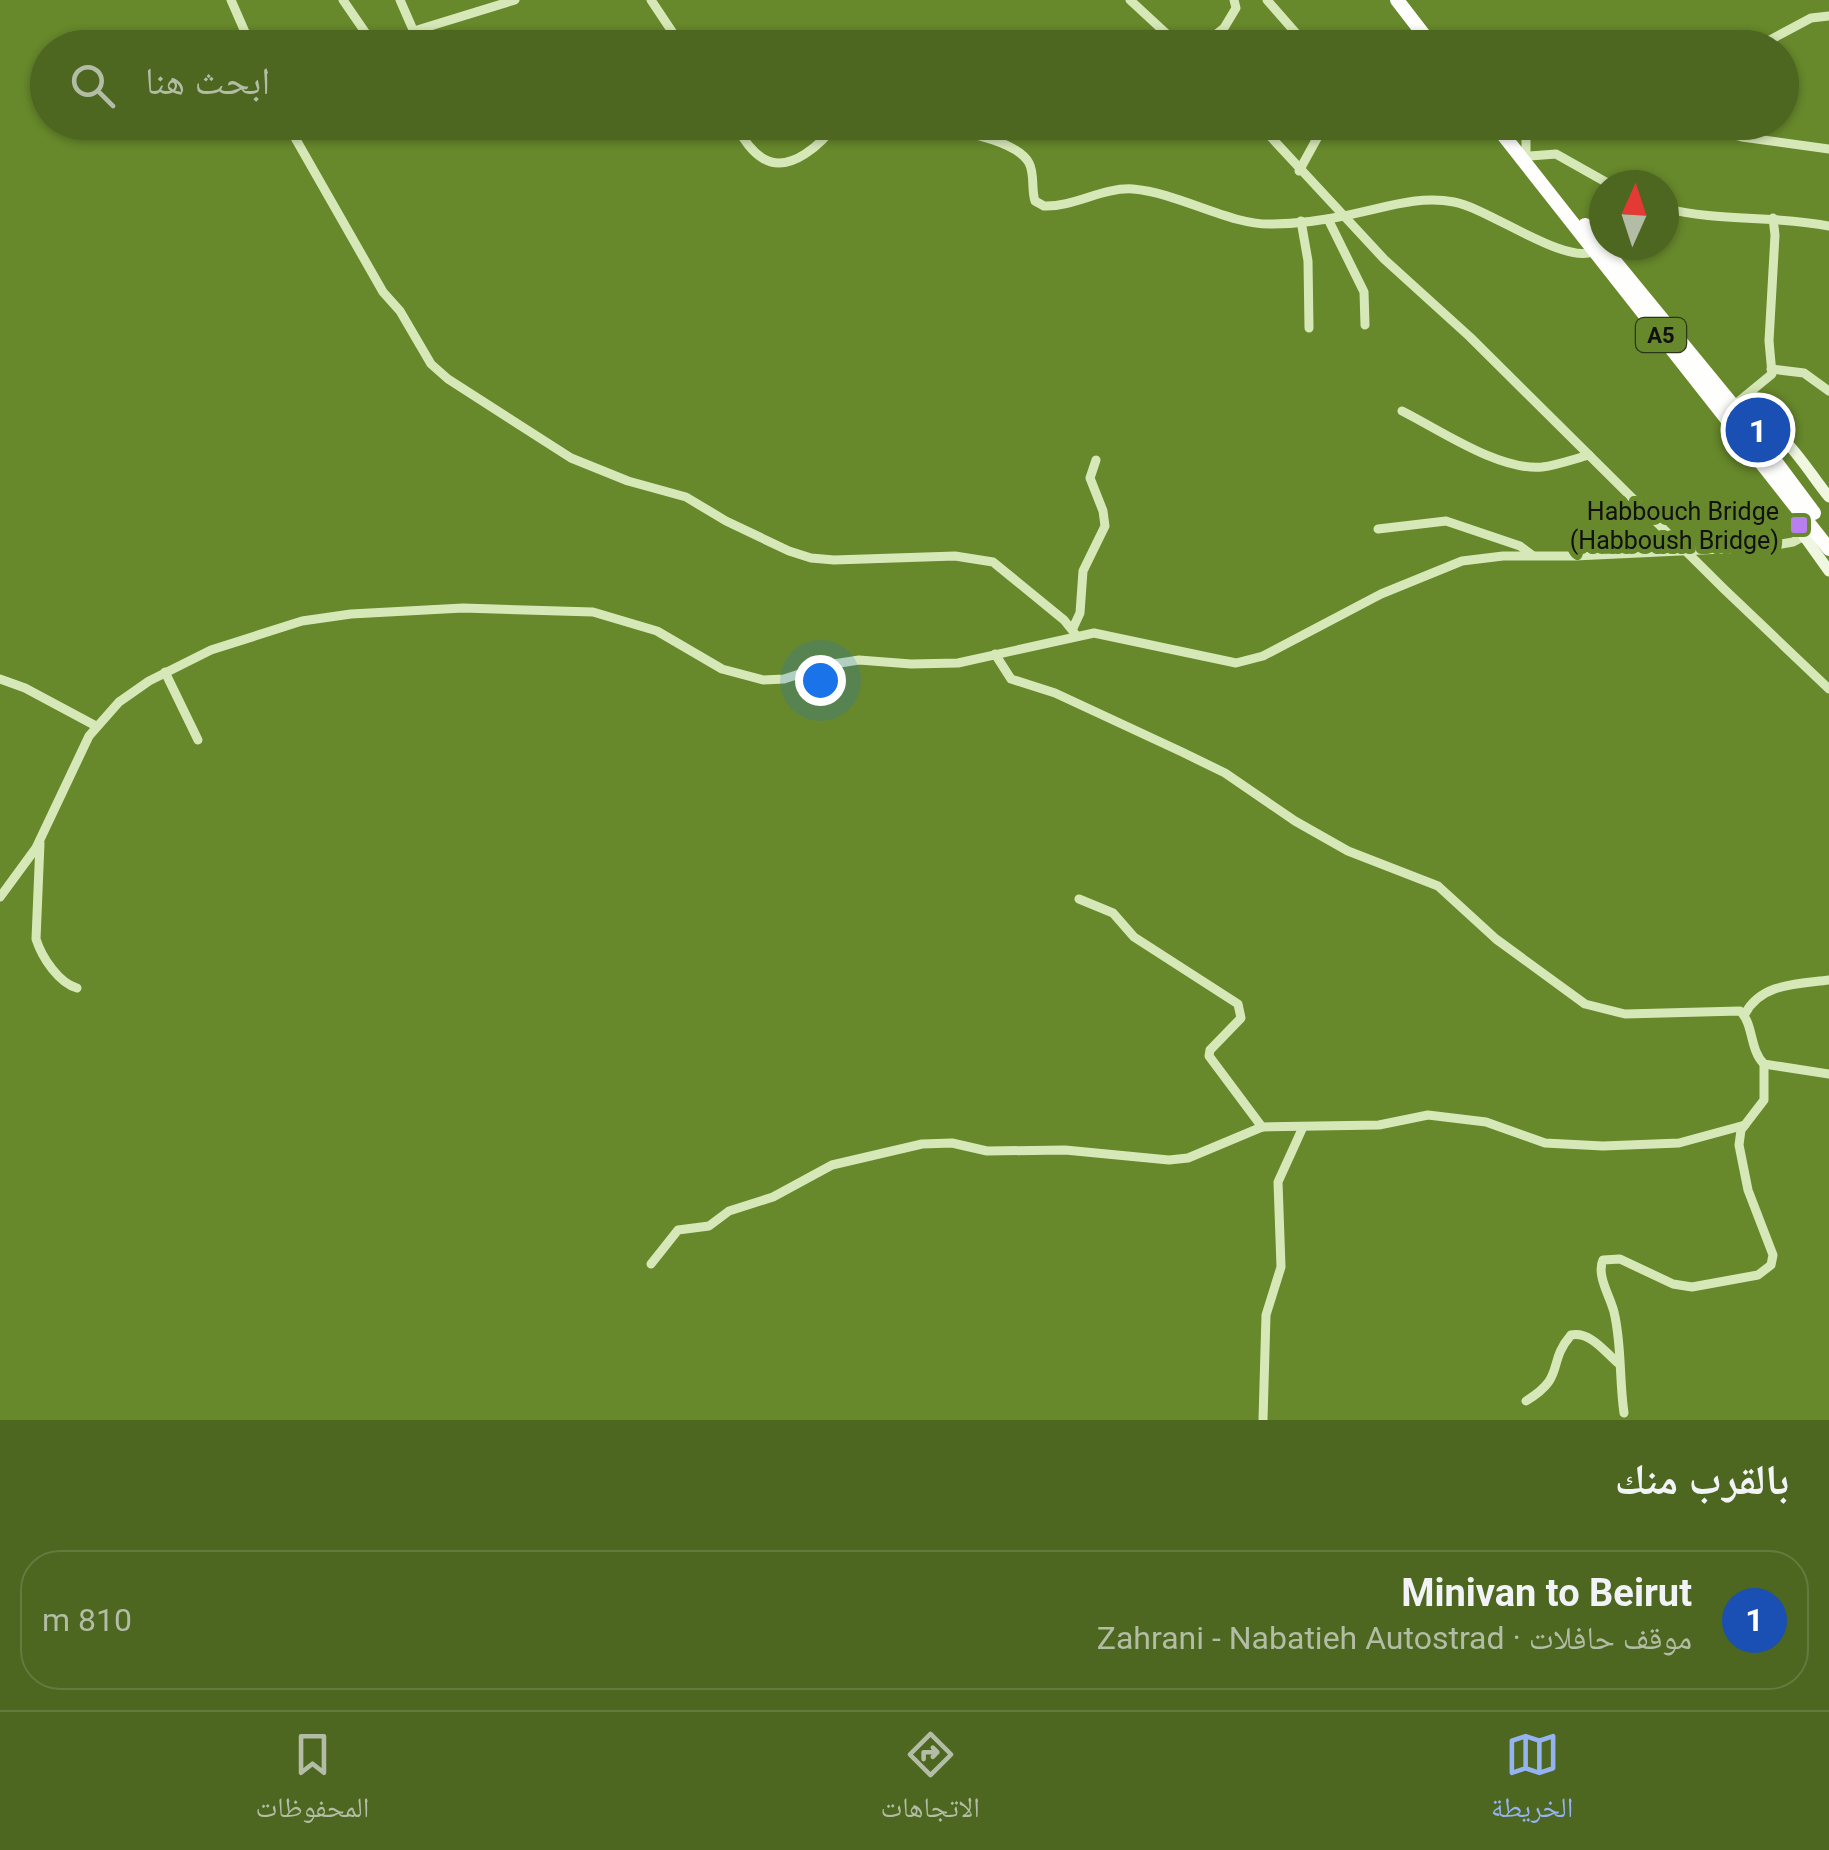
<!DOCTYPE html>
<html lang="ar">
<meta charset="utf-8">
<style>
:root{--surface:#4d6620;--page:#546c29;--text:#f1f3f6;--muted:#b3bda5;--line:#647a3e;--accent:#95b2f1}
body{margin:0;font-family:Roboto,"Noto Naskh Arabic",sans-serif;background:var(--page);color:var(--text);direction:rtl}
.compass{position:absolute;left:1589px;top:170px;width:90px;height:90px;border-radius:50%;background:var(--surface);box-shadow:0 2px 8px #0004;rotate:3deg}
.you{position:absolute;left:820px;top:680px;width:35px;height:35px;margin:-25px;border:8px solid #fff;border-radius:50%;background:#1a73e8;box-shadow:0 0 0 15px #1a73e833}
.badge{display:grid;place-items:center;width:65px;height:65px;border-radius:50%;background:var(--accent);color:#fff;font-size:32px;font-weight:700}
.pin{position:absolute;translate:-50% -50%;border:5px solid #fff;box-shadow:0 2px 10px #0006}
.list{margin:0;padding:0;list-style:none}
h2{display:flex;justify-content:space-between;align-items:center;height:130px;margin:0;padding:0 40px;font-size:42px}
h2 small{font-size:32px;font-weight:400;color:var(--muted)}
.list li{display:grid;grid-template-columns:65px 1fr auto;gap:30px;align-items:center;box-sizing:border-box;height:140px;margin:0 20px 20px;padding:0 20px;border:2px solid var(--line);border-radius:40px}
.list b{display:block;font-size:38px;white-space:nowrap}
.list p{margin:0;font-size:32px;white-space:nowrap;color:var(--muted)}
.list em{font-size:32px;font-style:normal;color:var(--muted)}
.icon{flex:none;width:55px;height:55px;fill:none;stroke:currentColor;stroke-width:2;stroke-linecap:round;stroke-linejoin:round}
.map{position:relative;flex:none;width:1829px;height:1420px;overflow:hidden;direction:ltr}
.search{position:absolute;background:var(--surface);box-shadow:0 2px 8px #0004;left:30px;right:30px;top:30px;height:110px;display:flex;align-items:center;gap:25px;box-sizing:border-box;padding:0 35px;border-radius:55px;color:var(--muted);font-size:38px}
.sheet{height:290px;background:var(--surface)}
nav{display:flex;justify-content:space-around;align-items:center;box-sizing:border-box;height:140px;border-top:2px solid var(--line);background:var(--surface);font-size:28px;color:var(--muted)}
nav a{display:grid;justify-items:center;gap:5px}
nav .on{color:var(--accent)}
.map>svg:first-child{display:block}
</style>
<div class="map">
<svg width="1829" height="1420" viewBox="0 0 1829 1420">
<rect width="100%" height="100%" fill="#67882b"/>
<g fill="none" stroke-linecap="round" stroke-linejoin="round">
<!-- minor -->
<g stroke="#d7e8b8" stroke-width="9">
<path d="M231,0l21,48"/>
<path d="M343,0l33,48"/>
<path d="M400,0l21,48"/>
<path d="M651,0l32,48"/>
<path d="M1130,0l52,48"/>
<path d="M1267,0l42,48"/>
<path d="M414,31l101,-31"/>
<path d="M1199,48l25,-20 12,-20 -2,-8"/>
<path d="M1755,48l56,-30 18,-2"/>
<path d="M286,122l97,170 17,19 31,53 17,15 123,79 57,23 58,16 40,24 63,30 22,7 23,2 121,-4 38,6 71,58 12,15"/>
<path d="M733,122c9,14 17,29 31,37 26,15 59,-16 73,-37"/>
<path d="M920,122c27,7 96,16 109,41 6,11 2,26 6,38l9,5c31,1 58,-19 89,-17 47,4 97,37 140,35 25,0 52,-4 76,-9 35,-7 69,-20 105,-13 34,6 112,64 140,49"/>
<path d="M1257,122l127,137 86,78 254,252 105,100"/>
<path d="M1526,122v30"/>
<path d="M1683,122l59,15 87,12"/>
<path d="M1530,156l26,-2 55,31"/>
<path d="M1299,171l27,-49"/>
<path d="M1664,208c54,14 110,7 165,18"/>
<path d="M1328,219l36,73 1,33"/>
<path d="M1301,221l7,40 1,67"/>
<path d="M1771,369l33,4 25,18"/>
<path d="M1733,406l39,-32 -3,-33 6,-106 -2,-17"/>
<path d="M1402,411c38,19 97,60 140,56 16,-2 32,-8 47,-12"/>
<path d="M1378,529l68,-8 74,25 12,9"/>
<path d="M1073,628l7,-15 3,-42 22,-45 -2,-15 -13,-33 6,-18"/>
<path d="M995,654l16,25 44,14 127,59 43,21 70,48 53,30 90,35 58,53 89,65 40,10 115,-3c14,13 9,38 24,53l65,10"/>
<path d="M165,672l33,68"/>
<path d="M0,679l25,9 71,38"/>
<path d="M40,843l-4,96c6,19 23,44 41,49"/>
<path d="M0,897l36,-49 53,-112 30,-34 30,-21 62,-31 91,-29 49,-7 112,-6 130,4 64,19 65,38 41,11 21,-1 43,-14 32,-5 52,4 47,-1 136,-30 142,30 27,-7 118,-62 81,-33 41,-5h72l190,-9 28,-5 13,-7"/>
<path d="M1079,899l34,14 21,24 104,67 3,14 -31,32 -1,6 53,71 117,-2 49,-10 58,7 59,21 58,3 76,-3 66,-18"/>
<path d="M1745,1014c16,-31 53,-30 84,-34"/>
<path d="M651,1264l27,-34 31,-4 20,-15 44,-14 59,-32 90,-21 30,-1 35,8 78,-1 104,10 19,-2 74,-31"/>
<path d="M1526,1401c41,-25 20,-37 45,-66 19,-4 34,17 47,28"/>
<path d="M1624,1413c-5,-34 -2,-68 -10,-101 -4,-16 -18,-37 -11,-52l17,-1 53,25 19,3 66,-12 13,-10 2,-10 -25,-65 -9,-45 2,-15 23,-30v-36"/>
<path d="M1263,1420l3,-105 15,-48 -3,-85 25,-55"/>
</g>
<!-- secondary -->
<g stroke="#eff7e1" stroke-width="11">
<path d="M1744,419c37,1 63,52 85,78"/>
<path d="M1798,510l6,26 25,35"/>
</g>
<!-- trunk -->
<g stroke="#fefefc" stroke-width="14">
<path d="M1397,0l37,48"/>
<path d="M1493,122l336,427"/>
<path d="M1585,225l159,194 70,94"/>
</g>
</g>
<!-- markers -->
<rect fill="#b780ee" stroke="#67882b" stroke-width="4" x="1789" y="515" width="20" height="20" rx="5"/>
<g text-anchor="middle" dominant-baseline="central" stroke-width="10" stroke-linejoin="round" paint-order="stroke">
<!-- shield labels -->
<rect fill="#67882b" stroke="#2b3519" stroke-width="2.5" x="1636" y="318" width="50" height="34" rx="8"/>
<g font-size="22" font-weight="bold" fill="#111">
<text x="1661" y="335">A5</text>
</g>
<!-- poi labels -->
<g font-size="25" fill="#111" stroke="#67882b" text-anchor="end">
<text x="1779" y="511">Habbouch Bridge<tspan x="1779" dy="29">(Habboush Bridge)</tspan></text>
</g>
</g>
</svg>
<svg class="compass" viewBox="-18 -18 36 36"><path d="M0-13l5 13h-10z" fill="#e53935"/><path d="M0 13l5-13h-10z" fill="#b3bda5"/></svg>
<div class="you"></div>
<div class="pin badge" style="left:1758px;top:430px;background:#1a4fb4">1</div>
<div class="search"><svg class="icon" aria-label="search" viewBox="0 0 24 24"><circle cx="10" cy="10" r="6"/><path d="M15 15l6 6"/></svg>ابحث هنا</div>
</div>
<section class="sheet">
<h2>بالقرب منك<small></small></h2>
<ul class="list">
<li><span class="badge" style="background:#1a4fb4">1</span><div><b>Minivan to Beirut</b><p>موقف حافلات · Zahrani - Nabatieh Autostrad</p></div><em>810 m</em></li>
</ul>
</section>
<nav>
<a class="on"><svg class="icon" aria-label="map" viewBox="0 0 24 24"><path d="M3 6l6-2 6 2 6-2v14l-6 2-6-2-6 2zM9 4v14M15 6v14"/></svg>الخريطة</a>
<a><svg class="icon" aria-label="directions" viewBox="0 0 24 24"><path d="M12 3l9 9-9 9-9-9zM9 14v-3h6M13 9l2 2-2 2"/></svg>الاتجاهات</a>
<a><svg class="icon" aria-label="saved" viewBox="0 0 24 24"><path d="M7 4h10v16l-5-4-5 4z"/></svg>المحفوظات</a>
</nav>
